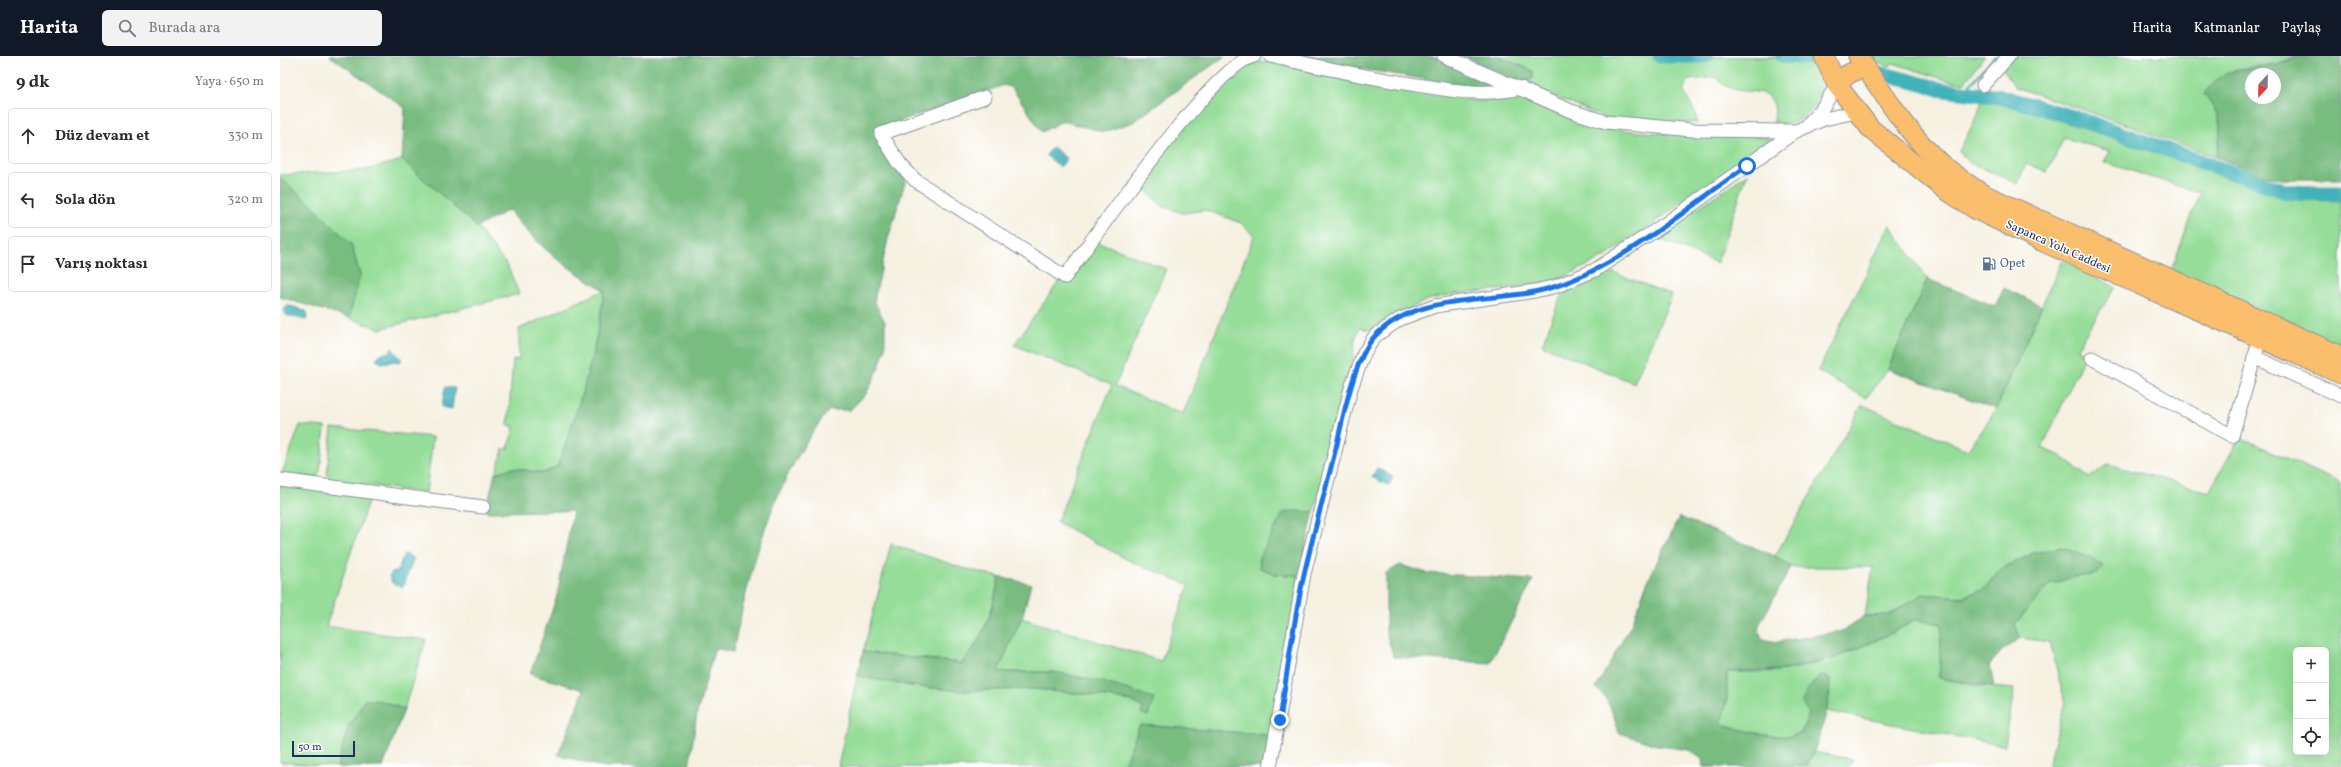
<!DOCTYPE html>
<html lang="tr">
<meta charset="utf-8">
<style>
:root{--surface:#fff;--page:#f2f2f3;--text:#2b2b33;--muted:#7c7c81;--line:#e1e1e2;--accent:#111827}
body{margin:0;font-family:Vollkorn,serif;background:var(--page);color:var(--text)}
.controls{position:absolute;right:12px;bottom:12px;display:grid;overflow:hidden;border-radius:6px;box-shadow:0 4px 16px #0002}
.controls button{width:36px;height:36px;display:grid;place-items:center;padding:0;border:0;border-bottom:1px solid var(--line);background:var(--surface);color:var(--text);font:20px sans-serif}
.compass{position:absolute;left:1965px;top:12px;width:36px;height:36px;border-radius:50%;background:var(--surface);box-shadow:0 4px 16px #0002;rotate:202deg}
.scale{position:absolute;left:12px;bottom:10px;width:63px;box-sizing:border-box;padding-left:4px;border:2px solid #1b2f5e;border-top:0;font-size:11px;line-height:14px;white-space:nowrap;color:#1b2f5e;-webkit-text-stroke:3px #fff;paint-order:stroke}
.stop{position:absolute;width:12px;height:12px;margin:-9px;border:3px solid #1a73e8;border-radius:50%;background:#fff}
.stop.end{background:#1a73e8;border-color:#fff;box-shadow:0 1px 4px #0008}
.list{margin:0;padding:0;list-style:none}
h2{display:flex;justify-content:space-between;align-items:center;height:52px;margin:0;padding:0 16px;font-size:17px}
h2 small{font-size:13px;font-weight:400;color:var(--muted)}
.list li{display:grid;grid-template-columns:26px 1fr auto;gap:12px;align-items:center;box-sizing:border-box;height:56px;margin:0 8px 8px;padding:0 8px;border:1px solid var(--line);border-radius:6px}
.list b{display:block;font-size:15px;white-space:nowrap}
.list em{font-size:13px;font-style:normal;color:var(--muted)}
.icon{flex:none;width:22px;height:22px;fill:none;stroke:currentColor;stroke-width:2;stroke-linecap:round;stroke-linejoin:round}
.map{position:relative;flex:none;width:2061px;height:711px;overflow:hidden}
header{display:flex;align-items:center;gap:24px;box-sizing:border-box;height:56px;padding:0 20px;background:var(--accent);color:#fff}
header strong{font-size:19px}
nav{display:flex;gap:22px;margin-inline-start:auto;font-size:14px}
.search{width:280px;height:36px;background:var(--page);display:flex;align-items:center;gap:10px;box-sizing:border-box;padding:0 14px;border-radius:6px;color:var(--muted);font-size:15px}
main{display:flex}
aside{flex:1;background:var(--surface)}
.map>svg:first-child{display:block}
</style>
<header>
<strong>Harita</strong>
<div class="search"><svg class="icon" aria-label="search" viewBox="0 0 24 24"><circle cx="10" cy="10" r="6"/><path d="M15 15l6 6"/></svg>Burada ara</div>
<nav><a>Harita</a><a>Katmanlar</a><a>Paylaş</a></nav>
</header>
<main>
<aside>
<h2>9 dk<small>Yaya · 650 m</small></h2>
<ul class="list">
<li><svg class="icon" aria-label="ahead" viewBox="0 0 24 24"><path d="M12 20V5M6 11l6-6 6 6"/></svg><div><b>Düz devam et</b></div><em>330 m</em></li>
<li><svg class="icon" aria-label="left" viewBox="0 0 24 24"><path d="M17 20v-9H6M10 6l-5 5 5 5"/></svg><div><b>Sola dön</b></div><em>320 m</em></li>
<li><svg class="icon" aria-label="arrive" viewBox="0 0 24 24"><path d="M6 21V4h12l-3 4 3 4H6"/></svg><div><b>Varış noktası</b></div></li>
</ul>
</aside>
<div class="map">
<svg width="2061" height="711" viewBox="0 0 2061 711">
<rect width="100%" height="100%" fill="#fff"/>
<filter id="ink" filterUnits="userSpaceOnUse"><feTurbulence type="fractalNoise" baseFrequency=".025" numOctaves="2"/><feDisplacementMap in="SourceGraphic" scale="8" xChannelSelector="R" yChannelSelector="G"/><feConvolveMatrix kernelMatrix="1 2 1 2 8 2 1 2 1" color-interpolation-filters="sRGB"/></filter>
<filter id="wash" filterUnits="userSpaceOnUse"><feTurbulence type="fractalNoise" baseFrequency=".012" numOctaves="4" result="noise"/><feDisplacementMap in="SourceGraphic" scale="16" xChannelSelector="R" yChannelSelector="G"/><feGaussianBlur stdDeviation="0.9" result="paint"/><feColorMatrix in="noise" values="0 0 0 0 0 0 0 0 0 0 0 0 0 0 0 0 0 1.4 0 .05"/><feComposite in="paint" operator="in"/></filter>
<g filter="url(#wash)">
<rect width="100%" height="100%" fill="#f5f0e0"/>
<!-- green -->
<g fill="#95dd98" stroke="#58867b" fill-rule="evenodd">
<path d="M1218,0l309,1c3,5 9,10 11,15 7,18 -2,44 -21,49 -7,3 -17,3 -24,4 11,-53 -38,-19 -57,-48l-27,3 -6,10 13,25 1,8 -89,-4 -89,-37 14,-11z"/>
<path d="M1590,0h115l-21,27 -11,-1 -60,-19 -3,3 -16,-5z"/>
<path d="M2019,0l-23,8 -40,5 -32,25c20,27 18,31 12,63l-123,-44 -78,-26 -20,-30z"/>
<path d="M993,6l75,19 129,20 44,-2 18,3 68,26 33,4 128,5 1,5 -164,115 -45,22 -33,8 -74,7 -26,6 -60,30 -7,-3 -5,12 -2,21 -39,152 -20,-1 -20,63 25,2 -28,159 -131,-10 -17,42h-285l19,-91 54,10 53,5 69,-2 61,6 38,6 11,7 11,-10 -99,-26h-58l24,-54 140,43 28,-76 -57,-23 -75,-40 55,-137 -98,-40 46,-65 36,-39 70,28 -51,117 68,28 71,-178 -13,-13 -35,-13 -23,3 -21,-7 -23,-22c22,-28 84,-113 115,-121 6,-2 13,-1 19,-1z"/>
<path d="M1702,44l55,13 67,22 187,65 50,1v145l-170,-75 29,-78 -96,-31 6,-11 -46,-13 -17,34 -21,-9 -8,21 -48,-21 -11,-12 19,-37z"/>
<path d="M122,104l75,67 31,40 11,27 -139,35 -31,-11 11,-43 -9,-31 -40,-40 -31,-26v-3l86,-5z"/>
<path d="M1467,118l-30,89 -62,-26z"/>
<path d="M1610,169l37,54 -39,90 -22,29 -48,-27z"/>
<path d="M1782,204l53,27 -38,61 7,9 -42,91 19,8 28,22 19,-14 101,28 31,-55 101,46v284h-293l17,-64 -15,-61 -30,-4 -5,-14 33,-38 21,-8 28,-4 -63,-21 -33,16 -17,20 -21,8 -40,-3 -34,21 -24,1 8,-49h-82l-16,-11 87,-151 106,45 28,-41zM2016,594h30v102h-30z"/>
<path d="M1324,213l68,26 -38,88 -92,-38 22,-57z"/>
<path d="M324,234c-7,61 -26,119 -46,176l-14,7 -31,-5 -17,5 7,-24h5l6,-22 -6,-2 5,-65 6,-1v-30z"/>
<path d="M20,369l25,2 -5,44 -4,7 -34,-5z"/>
<path d="M52,372l101,9 -7,56 -96,-13 -3,-6z"/>
<path d="M0,427l90,13 -44,130 100,14 -22,69 -23,-8 -33,27 -11,39 -57,-5z"/>
<path d="M611,488l72,24 36,9c-7,35 -13,58 -37,86l-99,-11z"/>
<path d="M1635,564l27,4 -3,54 42,8 33,3 -9,57 -179,-35 4,-18 -21,21 -8,19c-24,9 -56,-3 -80,-9l6,-24v-28c19,0 39,1 58,-2 46,-7 90,-27 130,-50z"/>
<path d="M1533,696l39,7 -3,8h-43z"/>
</g>
<!-- forest -->
<g fill="#78bc80" stroke="#4a766f" fill-rule="evenodd">
<path d="M50,0h222l3,3 2,-3h668l-92,66 -29,10 -42,-11 -20,11 -30,-44 -8,-3 -112,39 -17,9 31,46 -18,60 -14,62 11,21v27l-7,21 -12,24 -16,16h-21c-57,72 -78,154 -96,242l-18,-4 -18,65 -8,54h-86l-45,-12 26,-65 -54,-16 27,-78 16,-85 -87,1 9,-39 18,-5 31,5 14,-7c20,-57 39,-115 46,-176 -41,-25 -65,-42 -95,-80l-32,17 -75,-67 3,-52z"/>
<path d="M1013,0h140l65,28 -3,3 -27,-1 -144,-23z"/>
<path d="M1183,0h35l35,15v8l-14,3z"/>
<path d="M2019,0h42v123h-59l-21,-4 -45,-18c6,-32 8,-36 -12,-63 23,-31 39,-22 72,-30 8,-1 16,-5 23,-8zM1971,18h24v24h-24z"/>
<path d="M0,122l31,26 40,40 9,31 -11,43 -69,-21z"/>
<path d="M1647,223l68,27 9,-18 38,18 -46,103 -108,-40z"/>
<path d="M1014,455l20,1 -15,64 -25,-2 -14,-6 -1,-10 24,-45z"/>
<path d="M1399,461l96,39 16,11 -33,60 4,12 15,3 65,-11 23,-15 24,-1 34,-21 40,3 21,-8 17,-20 33,-16 27,-6 32,12 10,7 -6,8 -28,4 -21,8 -33,38 5,14 -17,12 -13,14 4,23 -55,-9 3,-54 -27,-4 -21,12 -59,26 -51,12 -57,2v28l-6,24c24,6 56,18 80,9l8,-19 -7,-12 7,-15 13,-12 8,3c0,29 -10,64 -24,89h-103l-1,-8 -13,-9 -29,-4 -41,-13c-5,-17 -9,-33 -23,-45l36,-65 15,-40z"/>
<path d="M1120,509l27,8 106,7 -43,83 -96,-6 -8,-24v-60z"/>
<path d="M719,521l32,7 -8,30 -25,58h57l48,10 51,16 -6,18 -7,-3 2,-5 -11,-7 -38,-6 -61,-6 -69,2 -53,-5 -54,-10 6,-24 99,11c23,-27 31,-52 37,-86z"/>
<path d="M85,643l16,2 23,8 -21,58h-46l11,-39z"/>
<path d="M860,669l131,10 -7,32h-141z"/>
</g>
<!-- water -->
<g fill="#42b2ba" stroke="#2e708c">
<path d="M773,91l14,12 -7,8 -14,-12z"/>
<path d="M7,249l19,6 2,3 -2,6 -21,-5 -2,-5z"/>
<path d="M112,292l10,12 -4,3 -2,-2 -14,2 -6,-3 4,-6 10,-2z"/>
<path d="M165,331l10,1 -3,21 -10,-2z"/>
<path d="M1097,412l16,9 -4,9 -17,-9z"/>
<path d="M124,498l10,4 -11,29 -11,-4 -3,-7 4,-4h4z"/>
</g>
<g fill="none" stroke-linecap="round" stroke-linejoin="round">
<!-- stream -->
<path stroke="#42b2ba" stroke-width="2.5" d="M1684,36l31,-36"/>
<!-- river -->
<g stroke="#42b2ba" stroke-width="15">
<path d="M1380,0h46"/>
<path d="M1503,0l24,1"/>
<path d="M1604,18l60,16 58,7 75,21 207,73 23,2h34"/>
</g>
</g>
</g>
<g filter="url(#ink)">
<g fill="none" stroke-linecap="round" stroke-linejoin="round">
<!-- minor casing -->
<g stroke="#88909f" stroke-width="15">
<g id="minor">
<path d="M990,0c47,10 94,21 141,28 37,6 73,13 110,4"/>
<path d="M1164,0l127,55 35,11 86,8 104,1"/>
<path d="M1703,29l26,-29"/>
<path d="M705,41l-104,37 19,30 15,16 150,97c29,-39 150,-214 189,-221"/>
<path d="M1529,67l12,-13 16,-25"/>
<path d="M1974,301l87,39"/>
<path d="M1812,302l140,78 28,-98"/>
<path d="M0,424l203,27"/>
<path d="M990,711l34,-193 47,-186 13,-35 11,-17 25,-17 35,-13 100,-15 22,-5 38,-16 70,-46 131,-93 28,-12 32,-7"/>
</g>
</g>
<!-- highway casing -->
<g stroke="#88909f" stroke-width="21">
<g id="highway">
<path d="M1544,0l13,29 33,43 73,60 32,21 66,32 300,133"/>
<path d="M1578,0c25,37 49,77 82,107 13,12 28,21 43,31l358,162"/>
<path d="M1557,29l11,-11 17,-7"/>
</g>
</g>
<!-- minor -->
<use href="#minor" stroke="#fff" stroke-width="13"/>
<!-- highway -->
<use href="#highway" stroke="#fabe6d" stroke-width="19"/>
</g>
</g>
<g fill="none" stroke-linecap="round" stroke-linejoin="round" filter="url(#ink)">
<!-- route -->
<path stroke="#1a73e8" stroke-width="5" d="M1000,664c7,-47 13,-95 23,-141 10,-44 22,-88 33,-131 7,-30 18,-90 39,-112 39,-41 107,-34 159,-44 75,-15 151,-83 213,-126"/>
</g>
<!-- icons -->
<defs>
<g id="fuel-bare" transform="scale(1.08)"><path d="M-5.5-6h7V0h2V4h1.3V-2.5L3-4.5l.8-.8L6-3V5H2.5V1h-1V6h-7ZM-4.2-4.7v3.2H.2V-4.7Z" fill="#5c6f8a" stroke="#fff" stroke-width="2.5" paint-order="stroke"/></g>
</defs>
<g fill-rule="evenodd">
<use href="#fuel-bare" x="1709" y="208"/>
</g>
<g text-anchor="middle" dominant-baseline="central" stroke-width="3" stroke-linejoin="round" paint-order="stroke">
<!-- street labels -->
<g font-size="12" fill="#1b2f5e" stroke="#fff">
<text transform="translate(1778 191) rotate(24)">Sapanca Yolu Caddesi</text>
</g>
<!-- service labels -->
<g font-size="12" fill="#4e5e75" stroke="#fff" text-anchor="start">
<text x="1720" y="208">Opet</text>
</g>
</g>
</svg>
<div class="controls">
<button>+</button>
<button>−</button>
<button><svg class="icon" aria-label="locate" viewBox="0 0 24 24"><circle cx="12" cy="12" r="6"/><path d="M12 2v4M12 18v4M2 12h4M18 12h4"/></svg></button>
</div>
<svg class="compass" viewBox="-18 -18 36 36"><path d="M0-13l5 13h-10z" fill="#e53935"/><path d="M0 13l5-13h-10z" fill="#7c7c81"/></svg>
<div class="scale">50 m</div>
<div class="stop" style="left:1467px;top:110px"></div>
<div class="stop end" style="left:1000px;top:664px"></div>
</div>
</main>
